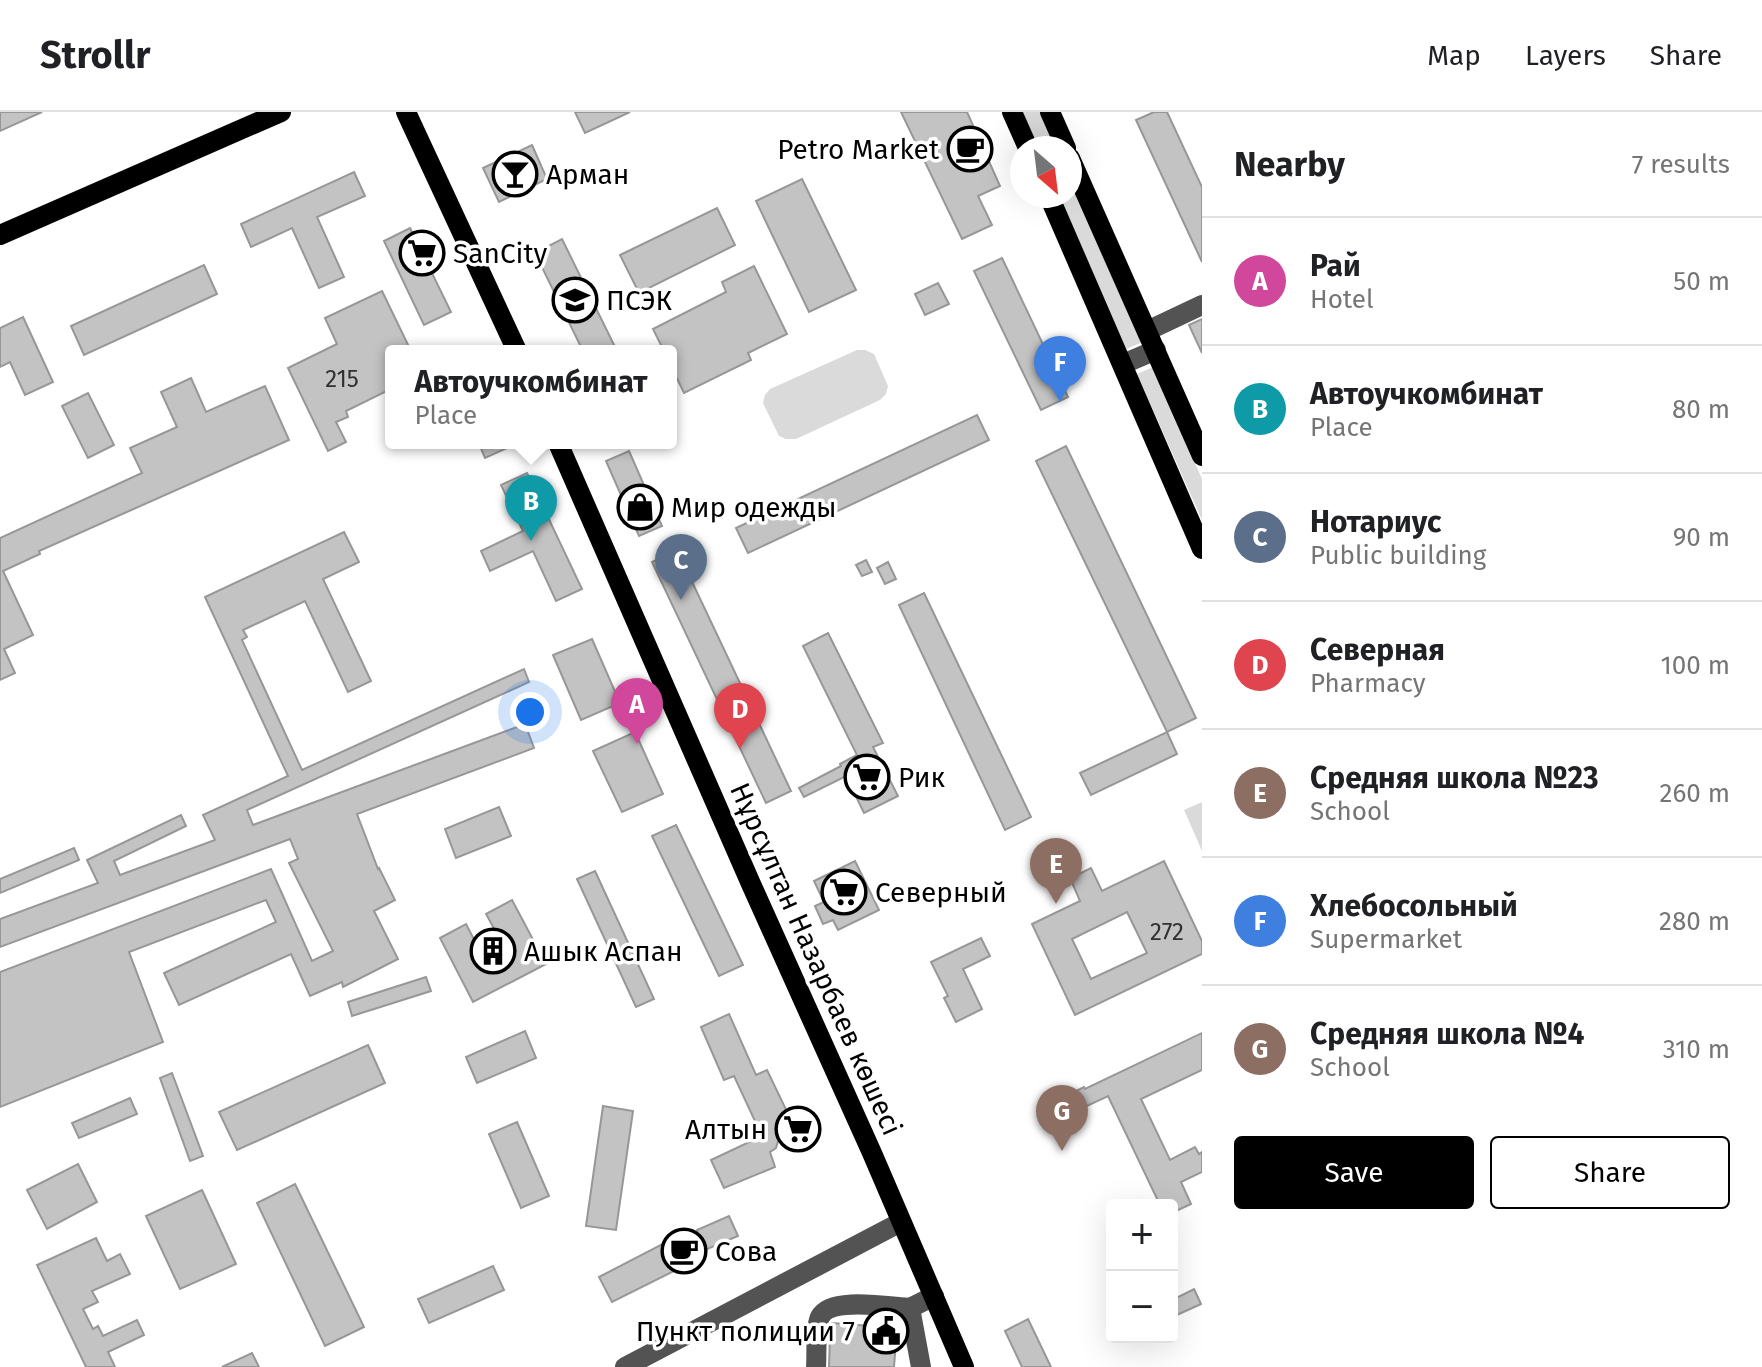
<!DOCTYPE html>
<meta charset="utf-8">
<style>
:root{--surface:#fff;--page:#f2f2f2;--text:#202124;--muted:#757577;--line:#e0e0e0;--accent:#000}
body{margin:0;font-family:"Fira Sans",sans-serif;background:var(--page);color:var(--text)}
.controls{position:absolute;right:24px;bottom:24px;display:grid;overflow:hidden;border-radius:8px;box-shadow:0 8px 32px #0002}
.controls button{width:72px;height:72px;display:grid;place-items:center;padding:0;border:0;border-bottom:2px solid var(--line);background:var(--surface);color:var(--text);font:40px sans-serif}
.compass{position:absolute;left:1010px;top:24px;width:72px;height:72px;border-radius:50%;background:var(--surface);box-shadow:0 8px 32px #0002;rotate:152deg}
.you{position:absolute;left:530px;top:600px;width:28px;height:28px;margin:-20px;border:6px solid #fff;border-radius:50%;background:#1a73e8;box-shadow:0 0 0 12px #1a73e833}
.badge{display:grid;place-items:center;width:52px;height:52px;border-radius:50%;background:var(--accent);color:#fff;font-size:26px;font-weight:700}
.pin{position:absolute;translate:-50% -66px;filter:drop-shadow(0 2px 4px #0008)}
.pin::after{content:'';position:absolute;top:42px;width:28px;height:24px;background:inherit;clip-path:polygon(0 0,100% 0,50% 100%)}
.popup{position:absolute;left:385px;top:233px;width:292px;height:104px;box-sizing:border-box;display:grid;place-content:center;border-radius:8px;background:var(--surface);filter:drop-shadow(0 2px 6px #0005);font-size:26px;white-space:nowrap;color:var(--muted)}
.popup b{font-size:30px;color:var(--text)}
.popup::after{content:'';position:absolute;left:50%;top:100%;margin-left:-16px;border:16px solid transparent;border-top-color:var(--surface)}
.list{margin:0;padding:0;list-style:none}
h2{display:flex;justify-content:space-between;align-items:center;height:104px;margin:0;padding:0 32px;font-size:34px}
h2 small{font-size:26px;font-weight:400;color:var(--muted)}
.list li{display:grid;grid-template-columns:52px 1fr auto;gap:24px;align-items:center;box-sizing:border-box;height:128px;padding:0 32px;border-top:2px solid var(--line)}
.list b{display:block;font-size:30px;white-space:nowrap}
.list p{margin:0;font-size:26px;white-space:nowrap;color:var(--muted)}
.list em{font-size:26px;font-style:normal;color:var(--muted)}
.actions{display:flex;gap:16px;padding:24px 32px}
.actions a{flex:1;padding:18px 0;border:2px solid var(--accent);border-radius:8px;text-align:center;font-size:28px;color:var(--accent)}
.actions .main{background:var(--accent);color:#fff}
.map{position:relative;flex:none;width:1202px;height:1255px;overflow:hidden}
header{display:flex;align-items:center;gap:48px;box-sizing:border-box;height:112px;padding:0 40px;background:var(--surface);border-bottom:2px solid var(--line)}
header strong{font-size:38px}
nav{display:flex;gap:44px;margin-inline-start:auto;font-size:28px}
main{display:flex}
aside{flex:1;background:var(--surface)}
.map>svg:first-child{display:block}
</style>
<header>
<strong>Strollr</strong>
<nav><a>Map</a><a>Layers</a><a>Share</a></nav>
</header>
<main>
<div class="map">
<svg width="1202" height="1255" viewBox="0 0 1202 1255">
<rect width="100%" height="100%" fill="#fff"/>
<!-- green -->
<g fill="#dadada">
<path d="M1020,0h21l16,36h-21z"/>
<path d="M1070,65l73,165 -17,7 -68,-153h12z"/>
<path d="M857,238h8l9,4 14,32 -2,8 -6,6 -84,39h-10l-7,-3 -16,-33 2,-8 5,-6z"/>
<path d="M1153,255l49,112v41l-65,-146z"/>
<path d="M1202,690v49l-18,-41z"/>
</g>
<!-- building -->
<g fill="#c3c3c3" stroke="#979797" stroke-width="2" fill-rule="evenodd">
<path d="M0,0h42l-42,19z"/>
<path d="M575,0h55l-45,21z"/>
<path d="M901,0h66l33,74 -22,10 14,29 -30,14z"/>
<path d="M1154,0h13l35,75v75l-66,-142z"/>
<path d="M532,33l15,34 -48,23 -16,-34z"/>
<path d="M354,60l11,24 -48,21 27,60 -25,11 -27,-60 -41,19 -10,-23z"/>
<path d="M802,67l54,111 -47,22 -53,-111z"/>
<path d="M717,96l18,37 -96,48 -19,-38z"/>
<path d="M410,116l41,84 -27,13 -40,-84z"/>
<path d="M562,127l55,112h-34l-48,-98z"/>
<path d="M1002,146l66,139 -27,13 -67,-139z"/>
<path d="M204,153l13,29 -133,61 -13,-29z"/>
<path d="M754,154l33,68 -39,19 3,7 -67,33 -13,-27v-15h-7l-11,-22 73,-37 -4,-10z"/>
<path d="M938,171l11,21 -24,11 -10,-21z"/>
<path d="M382,179l29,60h-20v38l-45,22 2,6 -12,5 10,20 -18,9 -40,-83 49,-24 -12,-26z"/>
<path d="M23,205l30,65 -28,13 -15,-33 -10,5v-39z"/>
<path d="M1202,207v34l-13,-28z"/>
<path d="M191,266l15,34 59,-26 24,54 -250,111 1,3 -37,17 30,64 -29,14 11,24 -15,7v-142l142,-65 -12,-25 47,-21 -16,-35z"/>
<path d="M88,281l26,52 -26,13 -26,-52z"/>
<path d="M977,303l12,25 -241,113 -12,-25z"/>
<path d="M487,331h31l-33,15 -5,-12z"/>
<path d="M1066,334l130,272 -29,14 -131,-271z"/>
<path d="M629,339l33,75 -23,10 -33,-75z"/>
<path d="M527,361l55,116 -26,12 -23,-50 -43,20 -9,-20 42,-20 -22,-46z"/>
<path d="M344,420l15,30 -36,17 48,102 -23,11 -43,-91 -62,29 4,7 -5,3 60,130 222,-101 5,13 -282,128 6,15 272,-101 9,24 -177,66 21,55 1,-1 16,32 -21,11 24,48 -55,28 -1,-5 -32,14 -19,-42 -112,51 -15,-32 112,-51 -10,-22 -137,52 34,90 -163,65v-135l271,-103 41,92 21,-10 -44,-88 9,-4 -8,-20 -290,108v-28l98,-36 -11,-23 94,-45 5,11 -72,35 6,14 95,-35 -12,-25 85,-39 -83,-179z"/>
<path d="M677,438l114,241 -25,12 -114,-241z"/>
<path d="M866,448l6,12 -10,4 -6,-11z"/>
<path d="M888,450l8,17 -11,5 -8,-16z"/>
<path d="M924,481l107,224 -26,13 -106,-225z"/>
<path d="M828,521l55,110 -10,4 25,49 -34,17 -18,-37 -42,21 -5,-9 42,-22 -1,-2 17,-9 -54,-109z"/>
<path d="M592,527l28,64 -39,17 -28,-65z"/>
<path d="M635,620l28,62 -41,18 -29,-61z"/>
<path d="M1167,620l10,22 -86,41 -11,-22z"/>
<path d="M499,695l12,29 -55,22 -11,-29z"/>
<path d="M676,713l67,140 -24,11 -67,-140z"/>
<path d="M74,736l5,12 -79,33v-14z"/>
<path d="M855,749l24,49 -41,20 -5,-10 -10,4 -8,-18 9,-4 -10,-21z"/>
<path d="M1164,749l38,80v13l-127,61 -43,-91 48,-23 -10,-23 11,-5 10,-5 11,23zM1127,800l20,41 -56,26 -19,-40z"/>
<path d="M595,759l59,128 -18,8 -59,-128z"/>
<path d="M512,788l34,64 -73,38 -33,-64 26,-14 11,21 20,-11 -11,-20z"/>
<path d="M981,826l9,18 -27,13 19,40 -26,13 -12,-24 4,-2 -17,-34z"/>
<path d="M426,865l5,14 -79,25 -4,-14z"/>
<path d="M729,902l27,61 11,-5 26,54 -15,8v9l-2,7 -6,4 5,15 -51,21 -13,-28 51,-24 -28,-60 -10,4 -23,-53z"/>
<path d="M525,919l11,27 -59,25 -11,-26z"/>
<path d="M1202,921v37l-61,29 29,61 25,-13 4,7 3,-2v20l-21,10 10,22 -19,9v-8h-12l-52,-109 -36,17 -8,-16 20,-10 1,2z"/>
<path d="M368,933l17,38 -148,67 -18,-38z"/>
<path d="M172,961l31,83 -13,5 -30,-83z"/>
<path d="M130,986l7,16 -58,24 -7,-15z"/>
<path d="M603,994l30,5 -17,119 -30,-4z"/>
<path d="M517,1010l32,74 -28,12 -32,-74z"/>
<path d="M78,1052l19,38 -50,27 -20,-39z"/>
<path d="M295,1072l69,143 -39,19 -68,-143z"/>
<path d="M202,1078l34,74 -56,25 -34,-73z"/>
<path d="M729,1104l9,20 -33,14 -8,-20z"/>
<path d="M676,1125l8,14 -2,11 -4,7 -66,33 -13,-25z"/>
<path d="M96,1126l11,23 13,-7 10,20 -38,17 6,11 -15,7 10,20 5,-3 5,10 34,-16 7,15 -36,17 7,15h-29l-49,-102z"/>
<path d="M493,1154l11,24 -75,33 -11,-24z"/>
<path d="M1194,1177l7,15 -24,11 -5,-11v-4z"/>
<path d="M1028,1207l23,48h-29l-17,-36z"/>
<path d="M832,1211l65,5 -3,39h-65l1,-32z"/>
<path d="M252,1241l7,14h-37z"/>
</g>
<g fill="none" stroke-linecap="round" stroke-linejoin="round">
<!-- minor -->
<g stroke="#535353" stroke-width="20">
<path d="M1147,219l55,-26"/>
<path d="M1123,252l33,-14"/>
<path d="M625,1255l276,-145"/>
<path d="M816,1255c1,-13 -1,-39 4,-50 10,-21 70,-10 90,-9"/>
<path d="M921,1255l-11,-59 24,-12"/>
</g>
<!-- major -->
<g stroke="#000" stroke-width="20">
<path d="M406,0l111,239"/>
<path d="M1012,0l16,36"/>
<path d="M1050,0l16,36"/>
<path d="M1070,46l132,298"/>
<path d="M1049,84l153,353"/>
<path d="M0,123l281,-123"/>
<path d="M558,331l193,441 121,269 92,214"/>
</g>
</g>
<!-- icons -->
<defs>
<g id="cafe-ring" transform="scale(2.3)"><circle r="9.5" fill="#fff" stroke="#000" stroke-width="1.5"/><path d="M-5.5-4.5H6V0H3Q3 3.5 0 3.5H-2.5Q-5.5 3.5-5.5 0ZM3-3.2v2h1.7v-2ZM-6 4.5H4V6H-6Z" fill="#000"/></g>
<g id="bar-ring" transform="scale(2.3)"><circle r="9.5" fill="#fff" stroke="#000" stroke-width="1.5"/><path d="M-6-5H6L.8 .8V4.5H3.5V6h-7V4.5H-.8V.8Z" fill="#000"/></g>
<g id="supermarket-ring" transform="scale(2.3)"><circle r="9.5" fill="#fff" stroke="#000" stroke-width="1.5"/><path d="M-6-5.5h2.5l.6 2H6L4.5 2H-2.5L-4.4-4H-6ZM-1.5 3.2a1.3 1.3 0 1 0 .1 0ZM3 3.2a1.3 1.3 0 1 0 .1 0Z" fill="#000"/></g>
<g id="university-ring" transform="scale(2.3)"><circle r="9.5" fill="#fff" stroke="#000" stroke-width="1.5"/><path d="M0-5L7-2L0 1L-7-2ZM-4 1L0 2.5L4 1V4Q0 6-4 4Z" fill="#000"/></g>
<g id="shop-ring" transform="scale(2.3)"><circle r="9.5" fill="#fff" stroke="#000" stroke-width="1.5"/><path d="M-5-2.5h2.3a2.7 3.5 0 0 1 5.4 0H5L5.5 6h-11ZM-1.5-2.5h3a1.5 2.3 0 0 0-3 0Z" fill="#000"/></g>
<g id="building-ring" transform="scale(2.3)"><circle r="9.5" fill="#fff" stroke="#000" stroke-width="1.5"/><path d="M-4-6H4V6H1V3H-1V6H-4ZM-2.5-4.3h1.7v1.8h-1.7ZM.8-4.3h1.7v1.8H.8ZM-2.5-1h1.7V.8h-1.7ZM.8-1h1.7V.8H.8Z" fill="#000"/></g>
<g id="civic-ring" transform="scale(2.3)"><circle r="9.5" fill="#fff" stroke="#000" stroke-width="1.5"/><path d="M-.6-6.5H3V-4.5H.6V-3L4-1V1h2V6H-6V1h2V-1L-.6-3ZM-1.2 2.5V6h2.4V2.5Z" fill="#000"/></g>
</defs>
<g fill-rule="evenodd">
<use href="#cafe-ring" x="970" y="37"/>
<use href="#bar-ring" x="515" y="62"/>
<use href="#supermarket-ring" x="422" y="141"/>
<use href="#university-ring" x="575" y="188"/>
<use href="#shop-ring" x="640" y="395"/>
<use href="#supermarket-ring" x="867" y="665"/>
<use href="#supermarket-ring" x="844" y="780"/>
<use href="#building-ring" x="493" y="839"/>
<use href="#supermarket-ring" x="798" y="1017"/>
<use href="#cafe-ring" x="684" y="1139"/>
<use href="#civic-ring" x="886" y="1219"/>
</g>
<g text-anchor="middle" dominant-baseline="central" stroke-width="7" stroke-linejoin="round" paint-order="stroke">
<!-- number labels -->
<g font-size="24" fill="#313131">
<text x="342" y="267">215</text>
<text x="1167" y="820">272</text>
</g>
<!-- poi labels -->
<g font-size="28" fill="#000" stroke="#fff" text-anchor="start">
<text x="939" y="37" text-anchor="end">Petro Market</text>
<text x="546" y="62">Арман</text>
<text x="453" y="141">SanCity</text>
<text x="606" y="188">ПСЭК</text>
<text x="671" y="395">Мир одежды</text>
<text x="898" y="665">Рик</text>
<text x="875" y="780">Северный</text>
<text x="524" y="839">Ашык Аспан</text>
<text x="767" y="1017" text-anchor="end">Алтын</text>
<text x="715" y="1139">Сова</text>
<text x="855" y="1219" text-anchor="end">Пункт полиции 7</text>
</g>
<!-- street labels -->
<g font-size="28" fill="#000" stroke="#fff">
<text transform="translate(816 847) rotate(66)">Нұрсұлтан Назарбаев көшесі</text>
</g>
</g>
</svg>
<div class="controls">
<button>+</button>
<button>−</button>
</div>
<svg class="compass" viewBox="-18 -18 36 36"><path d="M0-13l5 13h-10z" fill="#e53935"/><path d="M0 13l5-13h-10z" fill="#757577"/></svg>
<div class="you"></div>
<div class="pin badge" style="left:637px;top:632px;background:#d1479c">A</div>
<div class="pin badge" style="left:531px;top:429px;background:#0f9aa8">B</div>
<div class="popup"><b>Автоучкомбинат</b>Place</div>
<div class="pin badge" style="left:681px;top:488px;background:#5c6f8a">C</div>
<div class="pin badge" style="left:740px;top:637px;background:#e0444e">D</div>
<div class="pin badge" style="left:1056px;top:792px;background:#8d6e63">E</div>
<div class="pin badge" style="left:1060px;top:290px;background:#3f7fe0">F</div>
<div class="pin badge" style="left:1062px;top:1039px;background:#8d6e63">G</div>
</div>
<aside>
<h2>Nearby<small>7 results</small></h2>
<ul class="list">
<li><span class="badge" style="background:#d1479c">A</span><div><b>Рай</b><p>Hotel</p></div><em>50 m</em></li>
<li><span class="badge" style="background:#0f9aa8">B</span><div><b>Автоучкомбинат</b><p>Place</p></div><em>80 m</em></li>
<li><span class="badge" style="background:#5c6f8a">C</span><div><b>Нотариус</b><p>Public building</p></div><em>90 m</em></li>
<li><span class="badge" style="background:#e0444e">D</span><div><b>Северная</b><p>Pharmacy</p></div><em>100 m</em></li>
<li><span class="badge" style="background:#8d6e63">E</span><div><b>Средняя школа №23</b><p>School</p></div><em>260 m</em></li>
<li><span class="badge" style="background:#3f7fe0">F</span><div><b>Хлебосольный</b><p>Supermarket</p></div><em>280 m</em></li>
<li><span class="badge" style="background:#8d6e63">G</span><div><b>Средняя школа №4</b><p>School</p></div><em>310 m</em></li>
</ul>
<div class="actions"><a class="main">Save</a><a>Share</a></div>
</aside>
</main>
